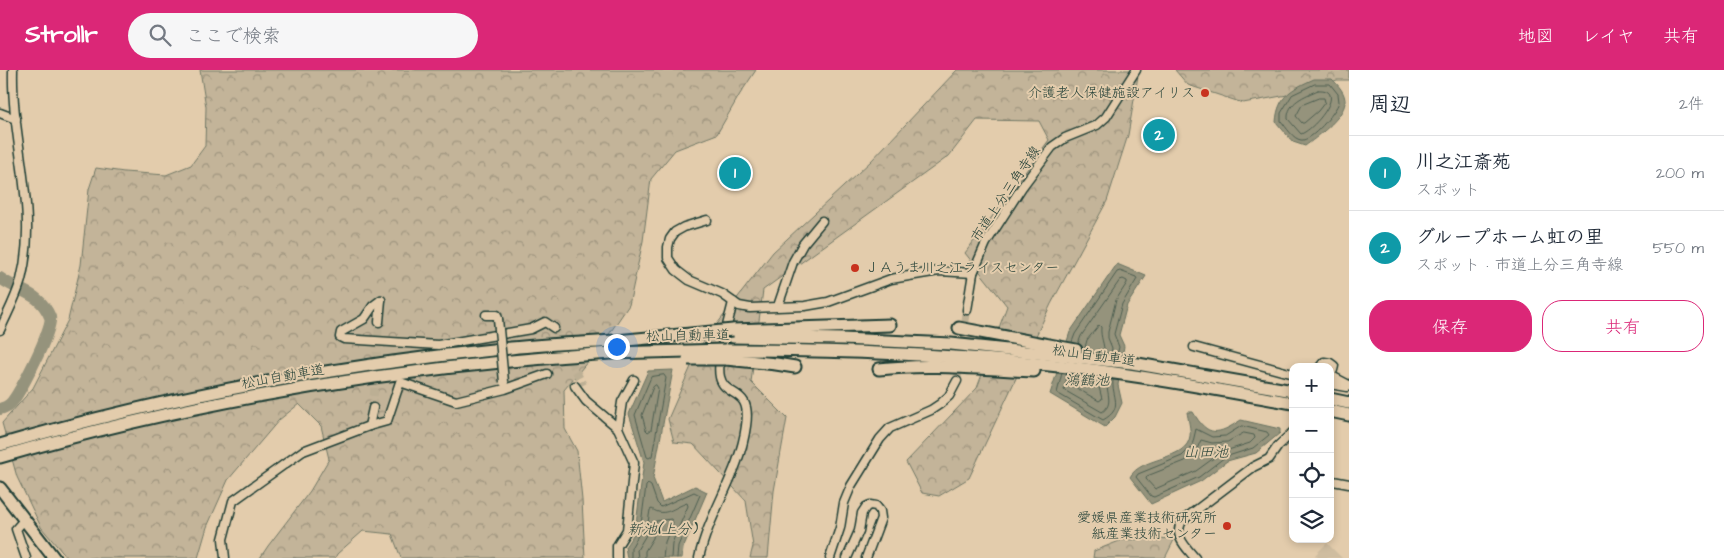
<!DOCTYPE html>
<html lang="ja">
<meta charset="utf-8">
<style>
:root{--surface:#fff;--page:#f6f6f7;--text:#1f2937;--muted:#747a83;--line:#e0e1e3;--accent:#db2777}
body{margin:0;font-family:"Architects Daughter","Klee One",sans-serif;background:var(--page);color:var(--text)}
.controls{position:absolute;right:15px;bottom:15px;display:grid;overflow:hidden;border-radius:10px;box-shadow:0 2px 8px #0003}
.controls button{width:45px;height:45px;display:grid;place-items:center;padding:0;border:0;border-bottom:1px solid var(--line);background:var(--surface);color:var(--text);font:25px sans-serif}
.you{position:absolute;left:616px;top:276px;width:18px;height:18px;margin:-12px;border:4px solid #fff;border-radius:50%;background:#1a73e8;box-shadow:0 0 0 8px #1a73e833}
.badge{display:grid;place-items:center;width:32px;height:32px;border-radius:50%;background:var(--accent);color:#fff;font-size:16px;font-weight:700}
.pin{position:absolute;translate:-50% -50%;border:2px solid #fff;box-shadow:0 1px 5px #0006}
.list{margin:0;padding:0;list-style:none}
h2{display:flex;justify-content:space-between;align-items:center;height:65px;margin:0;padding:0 20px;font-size:21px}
h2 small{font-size:16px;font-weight:400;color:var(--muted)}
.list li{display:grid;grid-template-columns:32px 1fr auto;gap:15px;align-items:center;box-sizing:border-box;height:75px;padding:0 20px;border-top:1px solid var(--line)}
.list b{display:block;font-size:19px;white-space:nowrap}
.list p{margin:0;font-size:16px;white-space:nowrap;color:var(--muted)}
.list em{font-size:16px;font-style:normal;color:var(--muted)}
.actions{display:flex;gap:10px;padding:15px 20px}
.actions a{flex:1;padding:11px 0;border:1px solid var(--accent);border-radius:20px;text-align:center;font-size:18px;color:var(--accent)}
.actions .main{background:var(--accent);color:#fff}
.icon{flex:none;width:28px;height:28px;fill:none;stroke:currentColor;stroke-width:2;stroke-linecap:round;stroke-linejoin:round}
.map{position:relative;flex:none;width:1349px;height:488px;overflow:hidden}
header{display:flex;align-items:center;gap:30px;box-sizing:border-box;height:70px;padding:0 25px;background:var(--accent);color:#fff}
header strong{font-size:24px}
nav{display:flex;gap:28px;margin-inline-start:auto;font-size:18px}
.search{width:350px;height:45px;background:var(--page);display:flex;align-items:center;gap:12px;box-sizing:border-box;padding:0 18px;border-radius:28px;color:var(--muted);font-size:19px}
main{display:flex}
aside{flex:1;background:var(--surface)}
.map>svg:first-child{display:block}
</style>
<header>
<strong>Strollr</strong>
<div class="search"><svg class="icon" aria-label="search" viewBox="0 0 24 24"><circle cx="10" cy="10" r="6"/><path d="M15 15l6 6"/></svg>ここで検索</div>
<nav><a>地図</a><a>レイヤ</a><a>共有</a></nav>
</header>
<main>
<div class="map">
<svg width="1349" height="488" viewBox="0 0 1349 488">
<defs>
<pattern id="forest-crowns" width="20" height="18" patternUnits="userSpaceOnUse" patternTransform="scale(1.25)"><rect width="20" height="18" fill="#c3b499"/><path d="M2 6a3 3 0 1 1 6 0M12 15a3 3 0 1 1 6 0" fill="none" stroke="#9e947e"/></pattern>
</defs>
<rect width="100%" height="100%" fill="#e3ccac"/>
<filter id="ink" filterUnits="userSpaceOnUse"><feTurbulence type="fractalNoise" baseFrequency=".02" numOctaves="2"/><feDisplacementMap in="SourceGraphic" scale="10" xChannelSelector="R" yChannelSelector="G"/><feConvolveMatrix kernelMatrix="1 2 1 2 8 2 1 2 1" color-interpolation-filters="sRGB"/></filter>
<g filter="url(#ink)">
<!-- built -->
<path fill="#cfbda0" d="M1327,473l15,15h-24l-3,-3z"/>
<!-- forest -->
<g fill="url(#forest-crowns)" stroke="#717866">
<path d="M200,0h556l-16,24 -23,40 -42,16 -24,29 -8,62 -14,64 -26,38 -39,47 1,39 12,22 5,49 3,58h-184l-9,-24 -29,-3 -26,23 -2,4h-75l8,-12 42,-55 19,-32 -8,-33 -22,-22 -20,16 -51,60 -21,47 -9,31h-131l-26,-31 -24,-50 -15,-54 31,-35 35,-68 13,-55 8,-76 7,-21 28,4 42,3 25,-10 14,-19 1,-39z"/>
<path d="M957,0h182l-11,65 -21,66 -56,103 -82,174 -30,18 -17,-3 -16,-31 71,-74 30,-82 -42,-53 84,-113 -10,-19 -62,-1 -28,36 -186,134 -12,92 36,36 -13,73 -6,67h-18l3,-12 -7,-45 -53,-57 -19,-2 -6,-23 32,-73 73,-94 98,-91z"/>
<path d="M1175,0h174v10h-12l-33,12 -61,11 -55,-18z"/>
<path d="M1175,468l-10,20h-72l1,-7 28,-11z"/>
</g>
<!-- water -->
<g fill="#95937c" stroke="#66715f">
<path d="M1314,9h18c6,6 14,14 13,24 -2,15 -29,35 -40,43l-12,-4 -17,-20c2,-27 16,-33 38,-43z"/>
<path d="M1117,194l29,12 -19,29 -8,30 5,11 -6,39 4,18 -7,14 -10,10 -55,-33 20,-62z"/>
<path d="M673,300l-20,108 9,24 33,-16 12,6 -24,56 -1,10h-55l-2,-11 10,-15 9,-70 -15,-48 19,-43z"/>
<path d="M1187,342h6c15,26 25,23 48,8l39,9v4l-24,20 -29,8 -26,20 -50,23 -21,-27c11,-21 57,-16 60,-41 1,-7 -2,-17 -3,-24z"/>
</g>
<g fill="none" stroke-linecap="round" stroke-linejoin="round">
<!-- shore -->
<g stroke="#4e5f51" stroke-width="1">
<path d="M1315,14h15l8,10 1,8c-3,10 -28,40 -38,38 -8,-1 -15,-13 -20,-19v-8l11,-18z"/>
<path d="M1318,20c31,-2 -3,39 -17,44l-13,-15c-1,-17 17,-23 30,-29z"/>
<path d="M1319,28h5l1,4 -7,9 -14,12h-2l-6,-7 6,-11z"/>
<path d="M1072,272l3,-8 42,-62 3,-1 16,6 1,2 -15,25 -8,30 5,13 -2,8"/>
<path d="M1078,274l3,-8 39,-56 3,-1 4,2v2l-11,17 -8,32v6l4,10 -1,6"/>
<path d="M1084,281l3,-11 12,-15 2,2c-1,11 4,17 3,26"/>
<path d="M1062,303l-5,20 46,27c22,-12 8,-24 10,-40"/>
<path d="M1068,304l-4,16 38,22c13,-8 3,-21 5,-33"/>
<path d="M664,305l2,3 -14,78 -3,2 -2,-1 -12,-42 16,-38z"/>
<path d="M1076,305l-3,11 26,15 3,-2 -3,-12 1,-9"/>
<path d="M656,315l2,3 -7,42 -3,2 -2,-2 -4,-15 11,-28z"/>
<path d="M1242,356l25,6 2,3 -16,13 -28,9 -26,20 -45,20 -3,-1 -15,-19 2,-3 44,-18 10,-10 4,-17 16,8 13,-1z"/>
<path d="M1244,363l10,2 1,3 -5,5 -28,9 -26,19 -41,18 -9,-10 1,-3 38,-15 11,-10 5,-11 11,3 15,-1z"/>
<path d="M631,488v-10l9,-16 6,-46 2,-2 3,2 6,17 4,4 33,-15 6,3 -22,51 -1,12"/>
<path d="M638,488l-1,-8 9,-15 4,-25 2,-1c13,9 22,-2 35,-6l1,3 -16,37 -1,15"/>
<path d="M645,488v-7l8,-13 3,-17 15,-2 2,3 -8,20 -2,16"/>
</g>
<!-- river -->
<path stroke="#95937c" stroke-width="12" d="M0,208c19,14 40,14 50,39 4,10 -31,79 -40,87 -2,2 -7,4 -10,5"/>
<!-- minor-tunnel -->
<g stroke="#bcaf94" stroke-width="8" stroke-dasharray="8 4" stroke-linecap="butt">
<path d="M554,258l29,57"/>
<path d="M957,311l10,-71"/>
<path d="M373,338l6,-86"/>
</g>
<!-- minor casing -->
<g stroke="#1f3d34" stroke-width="11">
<g id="minor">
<path d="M0,43l16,6"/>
<path d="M707,150l-23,7 -9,5 -5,7 -2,8v11l8,12 13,10 33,14 17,12 11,2 55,-2 23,-4 63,-23 48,-8 34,2"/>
<path d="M381,230l-8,6 -9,13 -23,13 -1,5 4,2 94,6 93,-16 14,-7 9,6"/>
<path d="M778,236l15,-44 10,-18 19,-23"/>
<path d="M967,240l6,-37 13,-30 36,-56 30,-40 13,-9 32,-13 9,-8 30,-47"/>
<path d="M486,245h11l1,4"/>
<path d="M379,252l2,-22"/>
<path d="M0,260c7,-16 16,-32 21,-50 18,-69 -10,-140 -8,-210"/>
<path d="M1194,277l99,27"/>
<path d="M1320,297l4,-5 6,1 4,3 -1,4"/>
<path d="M1330,305l19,10"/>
<path d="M1330,314l17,3"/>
<path d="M575,316l11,15 32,27"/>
<path d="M369,356l4,-18"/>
<path d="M1333,411l16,3"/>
<path d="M24,450l-8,9 10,29"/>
<path d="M225,488l-2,-19 10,-38 70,-50 66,-25 18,-5 13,-39 56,19 49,-12 42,-15"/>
<path d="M617,488v-12l10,-16 7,-67 -16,-35 4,-26 12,-22"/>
<path d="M699,488c10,-46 41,-85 47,-132 6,-40 -21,-27 -26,-49 -4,-17 9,-57 13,-75"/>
<path d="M830,488l10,-30 4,-25 7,-17 29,-47 10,-11 41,-18 9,-6 9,-8 8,-15"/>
<path d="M847,488l12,-27 3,-18 4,-6 4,-2 6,1 4,5 1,7 -15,40"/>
<path d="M1195,488c-9,-11 -22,-22 -13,-37l71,-54 16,-8 9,-13 15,-14"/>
</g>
</g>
<!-- highway casing -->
<g stroke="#1f3d34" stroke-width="15">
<g id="highway">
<path d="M959,258l117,22"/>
<path d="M733,260l157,-5"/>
<path d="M733,267l109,2 109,5 181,19 161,28"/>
<path d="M726,280c108,0 215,4 323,15 82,8 163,24 244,38"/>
<path d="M726,289l50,5 19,3"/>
<path d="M879,299c51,-6 104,0 155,2"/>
<path d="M1330,329l19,4"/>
<path d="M1330,341l19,4"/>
<path d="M0,375c166,-49 338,-80 511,-97 35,-4 70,-5 105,-7"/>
<path d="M0,387c198,-58 405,-91 611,-104"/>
<path d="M0,418l54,70"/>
</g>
</g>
<!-- minor -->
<use href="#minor" stroke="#e3ccac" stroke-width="8"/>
<!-- highway -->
<use href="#highway" stroke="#e3ccac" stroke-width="11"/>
<!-- minor-bridge casing -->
<g stroke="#1f3d34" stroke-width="11" stroke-linecap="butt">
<path id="minor-bridge" d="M498,249l6,63"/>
</g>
<!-- highway-bridge casing -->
<g stroke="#1f3d34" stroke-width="15" stroke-linecap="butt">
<g id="highway-bridge">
<path d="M616,271l117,-11"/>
<path d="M611,283l115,-3"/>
<path d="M688,289h38"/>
</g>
</g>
<!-- minor-bridge -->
<use href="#minor-bridge" stroke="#e3ccac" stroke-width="8"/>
<!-- highway-bridge -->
<use href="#highway-bridge" stroke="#e3ccac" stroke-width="11"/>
</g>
</g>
<!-- markers -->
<g fill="#c8321e" stroke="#e3ccac" stroke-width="2">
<circle cx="1205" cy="23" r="5"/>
<circle cx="855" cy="198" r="5"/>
<circle cx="1227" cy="456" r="5"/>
</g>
<g text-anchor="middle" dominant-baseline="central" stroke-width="4" stroke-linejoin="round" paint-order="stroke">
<!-- poi labels -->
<g font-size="14" fill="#1f3d34" stroke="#e3ccac" text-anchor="end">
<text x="1195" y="23">介護老人保健施設アイリス</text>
<text x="865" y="198" text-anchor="start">ＪＡうま川之江ライスセンター</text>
<text x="1217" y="448">愛媛県産業技術研究所<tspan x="1217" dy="16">紙産業技術センター</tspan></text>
</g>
<!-- street labels -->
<g font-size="14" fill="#1f3d34" stroke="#e3ccac">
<text transform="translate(1006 124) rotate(-56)">市道上分三角寺線</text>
<text transform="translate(688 266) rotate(-1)">松山自動車道</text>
<text transform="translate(1094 286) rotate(8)">松山自動車道</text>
<text transform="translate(283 307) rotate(-10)">松山自動車道</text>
</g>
<!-- water labels -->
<g font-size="15" font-style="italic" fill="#2b463b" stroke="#e3ccac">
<text x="1087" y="310">鴻鶴池</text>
<text x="1206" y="382">山田池</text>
<text x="662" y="459">新池(上分)</text>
</g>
</g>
</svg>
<div class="controls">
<button>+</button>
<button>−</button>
<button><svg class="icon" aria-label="locate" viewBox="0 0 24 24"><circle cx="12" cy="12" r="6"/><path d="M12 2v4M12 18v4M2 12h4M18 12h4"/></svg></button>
<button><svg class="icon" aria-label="layers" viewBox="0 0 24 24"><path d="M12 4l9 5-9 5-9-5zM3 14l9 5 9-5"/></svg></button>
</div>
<div class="you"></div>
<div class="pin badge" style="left:735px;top:103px;background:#0f9aa8">1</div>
<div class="pin badge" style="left:1159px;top:65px;background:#0f9aa8">2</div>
</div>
<aside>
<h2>周辺<small>2件</small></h2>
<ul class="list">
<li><span class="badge" style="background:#0f9aa8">1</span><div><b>川之江斎苑</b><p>スポット</p></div><em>200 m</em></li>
<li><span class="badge" style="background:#0f9aa8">2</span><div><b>グループホーム虹の里</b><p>スポット · 市道上分三角寺線</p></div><em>550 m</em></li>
</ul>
<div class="actions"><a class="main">保存</a><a>共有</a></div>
</aside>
</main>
